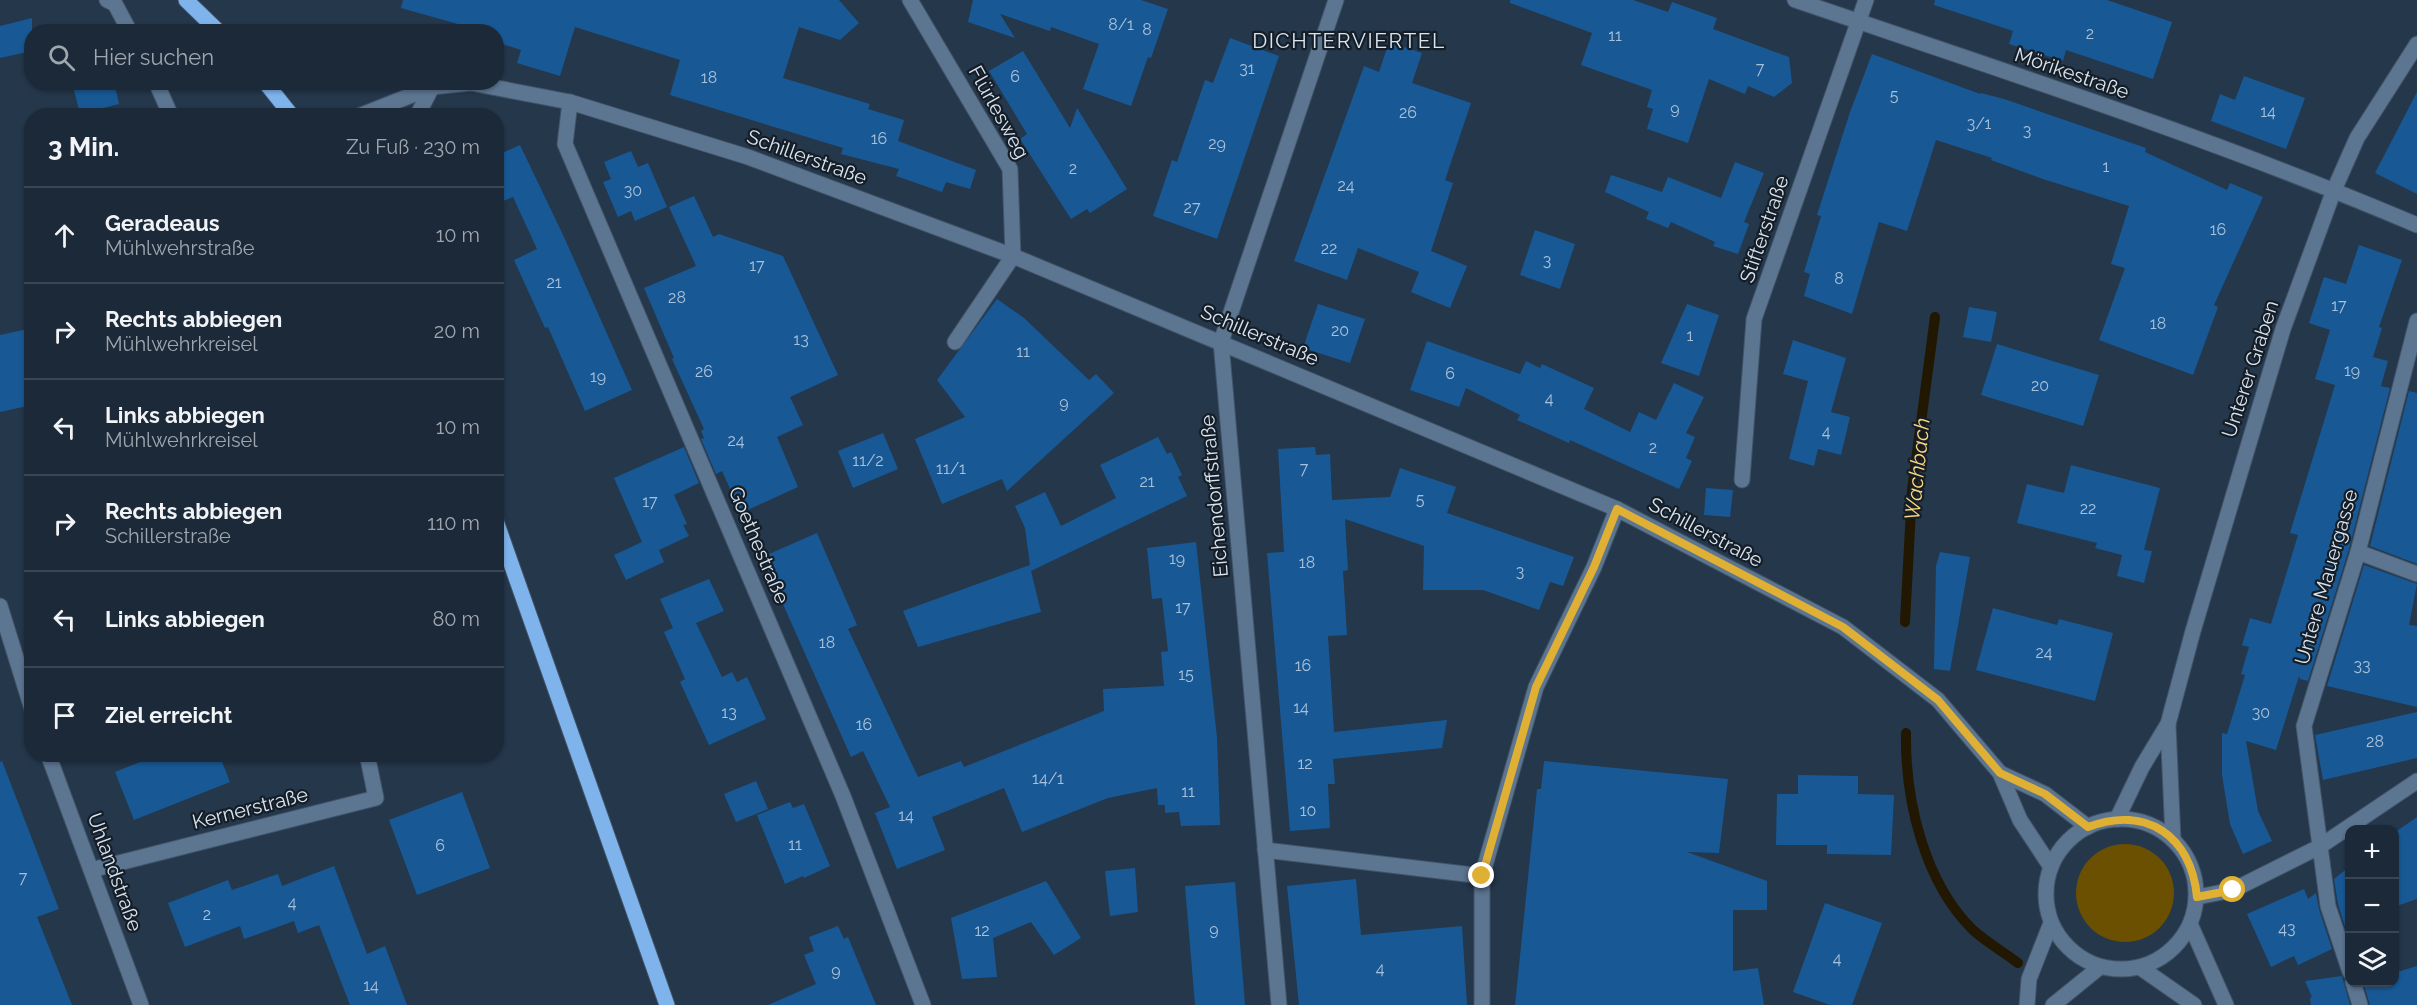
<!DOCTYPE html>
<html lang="de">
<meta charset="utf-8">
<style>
:root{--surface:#1b2938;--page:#243140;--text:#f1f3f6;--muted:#a0a6ae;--line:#394553}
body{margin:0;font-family:Raleway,sans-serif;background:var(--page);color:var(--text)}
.controls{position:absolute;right:18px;bottom:18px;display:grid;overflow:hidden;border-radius:12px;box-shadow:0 2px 4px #0004}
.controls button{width:54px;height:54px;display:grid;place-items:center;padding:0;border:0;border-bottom:2px solid var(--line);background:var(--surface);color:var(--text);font:30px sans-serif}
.stop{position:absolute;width:18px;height:18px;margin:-14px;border:4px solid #dfb034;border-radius:50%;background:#fff}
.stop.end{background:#dfb034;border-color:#fff;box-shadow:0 2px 6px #0008}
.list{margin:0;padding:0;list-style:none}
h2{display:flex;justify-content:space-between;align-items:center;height:78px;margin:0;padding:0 24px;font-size:26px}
h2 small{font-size:20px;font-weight:400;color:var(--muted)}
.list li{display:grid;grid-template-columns:39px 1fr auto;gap:18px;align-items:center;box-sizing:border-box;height:96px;padding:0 24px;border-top:2px solid var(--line)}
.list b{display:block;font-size:22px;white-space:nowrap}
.list p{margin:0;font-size:20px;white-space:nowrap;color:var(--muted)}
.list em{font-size:20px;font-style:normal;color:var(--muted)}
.icon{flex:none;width:33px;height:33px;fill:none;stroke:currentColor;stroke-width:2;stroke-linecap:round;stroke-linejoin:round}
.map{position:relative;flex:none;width:2417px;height:1005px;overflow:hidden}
.search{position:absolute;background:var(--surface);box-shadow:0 2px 4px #0004;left:24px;top:24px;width:480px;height:66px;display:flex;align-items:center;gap:15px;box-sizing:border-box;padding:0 21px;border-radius:24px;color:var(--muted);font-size:22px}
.panel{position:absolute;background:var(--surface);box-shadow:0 2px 4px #0004;left:24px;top:108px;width:480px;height:654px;border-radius:24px}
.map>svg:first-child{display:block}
</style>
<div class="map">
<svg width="2417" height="1005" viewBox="0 0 2417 1005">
<rect width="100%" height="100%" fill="#24374b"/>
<!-- green -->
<circle fill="#6a5000" cx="2125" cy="893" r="49"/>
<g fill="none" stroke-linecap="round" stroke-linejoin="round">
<!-- stream -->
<g stroke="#221700" stroke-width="10">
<path d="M1905,622l7,-132 23,-173"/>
<path d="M1906,733c-1,67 18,149 67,197 13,12 31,22 45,33"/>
</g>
</g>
<!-- building -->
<g fill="#185995">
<path d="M403,0h436l20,23 -19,17 -41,-13 -16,51 87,26 -2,5 36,11 -6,21 78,29 -6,19 -24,-7 -4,10 -46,-16 3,-7 -58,-15 2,-6 -173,-53 10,-35 -105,-33 -15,49 -43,-13 4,-13 -25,-8v-10h-33l2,-6 -64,-18z"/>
<path d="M973,0h168l27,9 -17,49 -3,-1 -17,49 -48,-17 16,-45 -48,-17 -1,4 -50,-17 15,24 -47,-16z"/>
<path d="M1510,0h123l35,12 4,-10 45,16 -4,11 76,28 3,26 -18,14 -26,-11 -3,8 -36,-15 -21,64 -41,-14 6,-20 -6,-2 5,-17 -71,-25 11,-32 -82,-30z"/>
<path d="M1935,0h172l65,22 -19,57 -87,-29 -3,11 -54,-17 4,-13 -79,-26z"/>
<path d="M32,18v33l-32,7v-32z"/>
<path d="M1230,38l49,18 -62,183 -64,-23 19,-56 5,2 28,-82 8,3z"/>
<path d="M1389,42l33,11 -10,30 59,20 -26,77 8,3 -22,68 36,15 -17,42 -39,-16 8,-20 -61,-24 -11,32 -53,-19 70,-195 15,6z"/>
<path d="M1023,51l47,77 7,-20 50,81 -37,24 -3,-4 -16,10 -51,-80 7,-5 -38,-63z"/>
<path d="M1872,54l108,40 1,-1 23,6 142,49 -1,4 82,38 3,-7 33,14 -49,108 4,2 -25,68 -94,-35 26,-72 -14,-4 18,-58 -86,-27 -52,-19 1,-2 -56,-18 -29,91 -28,-9 -27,92 -48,-18 6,-22 -6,-2 17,-56 -4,-1 33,-103z"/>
<path d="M2244,76l61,22 -19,51 -75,-28 9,-27 15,6z"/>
<path d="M72,82h42l5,22 -39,10z"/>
<path d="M2417,92v102l-42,-21z"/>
<path d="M520,145l44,92 68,153 -47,21 -37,-84 -3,1 -31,-68 23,-11 -24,-52 -17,7v-48z"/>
<path d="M631,151l7,16 10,-4 19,44 -32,14 -4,-10 -13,6 -15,-35 8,-3 -7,-17z"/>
<path d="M1735,162l29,11 -20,49 5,2 -11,30 -25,-8 2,-4 -44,-20 -3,6 -22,-9 3,-7 -44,-20 6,-17 51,17 6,-15 53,21z"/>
<path d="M694,196l19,41 6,-3 64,22 55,119 -48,22 13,28 -26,12 21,50 -57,26 -19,-42 -6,3 -15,-35 3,-1 -3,-7 3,-2 -32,-70 2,-1 -30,-70 52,-22 -27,-59z"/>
<path d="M1535,230l40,14 -15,45 -40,-14z"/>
<path d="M2359,245l43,15 -23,67 3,1 -9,29 15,4 -7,25 9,2 -41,161 -41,132 -8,-2 -1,-3 -23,74 -30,-9 12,70 14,30 -29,13 -13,-30 -8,-49v-42l5,1 18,-59 -4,-1 8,-27 -7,-2 8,-27 21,6 27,-89 -8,-2 45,-148 -20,-6 15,-49 -21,-7 15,-46 22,7z"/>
<path d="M997,299l27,19 65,62 7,-6 18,19 -107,98 -5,-12 -60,25 -27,-65 50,-22 -28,-37z"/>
<path d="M1318,304l47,15 -15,44 -47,-15z"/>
<path d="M1687,304l32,11 -20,61 -38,-13z"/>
<path d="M1969,307l28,5 -6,30 -28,-5z"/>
<path d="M28,329l4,17v59l-32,7v-77z"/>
<path d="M1793,340l53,18 -15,54 19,5 -9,38 -23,-6 -4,17 -25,-7 19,-78 -25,-7z"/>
<path d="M1427,341l93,33 6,-13 14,7 2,-4 52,24 -10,21 46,23 9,-20 17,8 18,-37 30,14 -18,36 9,4 -9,21 6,3 -13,28 -109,-49 -1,3 -52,-23 3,-5 -54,-27 -7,19 -49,-17z"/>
<path d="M1997,344l102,31 -16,51 -102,-31z"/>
<path d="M2409,391l8,2v171l-47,-18z"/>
<path d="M883,433l15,36 -45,19 -15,-37z"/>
<path d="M1158,437l9,17 4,-2 11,23 -4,2 9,19 -156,75 10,41 -123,35 -15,-36 127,-46 -5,-37 -10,-22 30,-14 16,34 55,-28 -16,-33z"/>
<path d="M684,447l15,36 -25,12 13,29 -4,1 6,11 -30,14 5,12 -38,18 -12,-25 28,-13 -28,-64z"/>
<path d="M1315,447l1,8 14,-1 2,46 58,-3 10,-29 56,19 -9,26 127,44 -11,29 -13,-4 -11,28 -56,-20h-60l1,-44 -79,-27 3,51 -5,1 4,64 -19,1 6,96 113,-12 -5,28 -109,11 2,25h-7l2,44 -40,3 -23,-278 17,-1 -6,-103z"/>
<path d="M2071,465l89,23 -16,62 8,1 -8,32 -27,-7 5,-21 -27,-7 2,-5 -80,-20 10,-39 37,9z"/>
<path d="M1706,488l27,2 -3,27 -26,-2z"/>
<path d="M817,533l40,92 -9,4 70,148 43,-16 3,6 140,-56 -1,-22 61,-3 -3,-34 7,-1 -6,-53 -10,1 -5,-51 49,-6 21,196 3,87 -39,1 -2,-14 -14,1v-8h-7l-1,-17 -49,10 -86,34 -18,-44 -72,29 13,33 -48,19 -22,-56 15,-6 -27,-56 -12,6 -89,-200z"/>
<path d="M1940,552l30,5 -20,114 -16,-2 2,-103z"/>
<path d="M2364,565l53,19 -8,41 8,1v81l-90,-21z"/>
<path d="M709,579l15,32 -28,12 26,54 10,-5 5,10 10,-5 19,42 -57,26 -29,-63 5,-3 -21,-47 9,-4 -13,-29z"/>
<path d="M1993,608l64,17 2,-6 54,14 -18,68 -119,-31z"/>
<path d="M2417,712v46l-94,22 -8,-45z"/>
<path d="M160,754h59l11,28 -96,38 -19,-48z"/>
<path d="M2,761l57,148 -22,8 35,88h-72v-243z"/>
<path d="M1544,761l184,18 -9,74 -32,-1 80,29v29h-34v61l25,-3 6,37h-249l22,-216h4z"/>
<path d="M1798,775l60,1v18l36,1 -3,60 -64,-1v-9h-51l1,-51h21z"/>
<path d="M756,781l12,28 -32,13 -12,-28z"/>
<path d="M462,792l28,76 -73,27 -28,-75z"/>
<path d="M790,802l3,6 11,-4 26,62 -26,12 -1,-2 -18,8 -28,-69z"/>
<path d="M2417,817v82l-23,8v-74z"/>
<path d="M334,866l33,88 18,-8 22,59h-57l-31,-80 -21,8 -4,-12 -50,18 -4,-13 -55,21 -17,-44 60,-23 4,10 46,-16 4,12z"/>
<path d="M2349,867v73l-11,-36 -4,-25z"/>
<path d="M1135,868l3,44 -28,4 -5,-45z"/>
<path d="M1356,879l5,56 101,-9 5,79h-168l-12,-119z"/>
<path d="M1046,881l35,57 -27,17 -23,-33 -38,16 4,39 -35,2 -11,-61z"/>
<path d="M1235,882l10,123h-50l-10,-119z"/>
<path d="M2304,889l4,10 8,-6 3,16 13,40 -34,16 -4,-9 -23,11 -24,-53z"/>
<path d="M1825,903l57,20 -30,82h-22l-37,-13z"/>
<path d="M838,926l6,13 4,-2 28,68h-108l48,-21 -12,-29 10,-4 -5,-14z"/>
<path d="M2417,966v39h-47l-7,-23h31v-9z"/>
<path d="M2342,976l8,29h-39l-1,-7 2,-1 -7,-16z"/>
</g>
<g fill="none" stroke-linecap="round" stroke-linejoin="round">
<!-- minor casing -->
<g stroke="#415366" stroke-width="17">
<g id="minor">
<path d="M107,0l8,4 15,28"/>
<path d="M910,0l100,169 3,87 -58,86"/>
<path d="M1795,0c209,71 420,139 622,225"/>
<path d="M156,82l15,34"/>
<path d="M570,102l-5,42 278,652 80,209"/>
<path d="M359,116l73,-29 39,-4 99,19 178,55 265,99 604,253 226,118 95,73 62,73 20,47 31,47"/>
<path d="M417,116l15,-29"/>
<path d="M1742,480l12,-161 112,-319"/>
<path d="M2358,552l59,22"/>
<path d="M0,606l32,103"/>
<path d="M2168,724l5,115"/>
<path d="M48,754l93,251"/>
<path d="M2000,773l45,21 43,33"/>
<circle cx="2121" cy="894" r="75"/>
<path d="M2117,819l25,-52 26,-43 25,-93 90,-302 51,-139 23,-52 60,-94"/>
<path d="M1265,850l217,26"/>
<path d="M91,870l285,-72 -9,-44"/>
<path d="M2197,897l36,-7 86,-43 98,-66"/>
<path d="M2191,926l35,79"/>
<path d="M2141,968l53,37"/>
<path d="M2350,972l-22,-66 -24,-180 54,-174 59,-231"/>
<path d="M2353,982l7,23"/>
<path d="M1279,1005l-58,-663 115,-342"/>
<path d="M1482,1005v-129l54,-189 58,-120 23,-58"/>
<path d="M2027,1005l2,-26 22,-56"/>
<path d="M2053,1005l47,-38"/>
</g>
</g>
<!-- major casing -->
<g stroke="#415366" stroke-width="17">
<g id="major">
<path d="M186,0l33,32"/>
<path d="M265,82l27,34"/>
<path d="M496,521l171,484"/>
</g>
</g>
<!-- minor -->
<use href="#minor" stroke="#5c7591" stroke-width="15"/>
<!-- major -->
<use href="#major" stroke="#7eb3eb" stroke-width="15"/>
</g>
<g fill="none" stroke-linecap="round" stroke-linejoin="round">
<!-- route -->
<path stroke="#dfb034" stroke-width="8" d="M1482,876l54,-189 58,-120 23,-58 226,118 95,73 62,73 45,21 43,33c59,-22 103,9 109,70l36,-7"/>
</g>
<g text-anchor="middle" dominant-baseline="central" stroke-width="4.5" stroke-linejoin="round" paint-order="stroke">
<!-- number labels -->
<g font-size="16" fill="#a8c1da">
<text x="1121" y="24">8/1</text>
<text x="1147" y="29">8</text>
<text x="2090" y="33">2</text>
<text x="1615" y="35">11</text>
<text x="1247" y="68">31</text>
<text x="1760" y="68">7</text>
<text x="1015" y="76">6</text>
<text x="709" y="77">18</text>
<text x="1894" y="95">5</text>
<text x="1675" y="108">9</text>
<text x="2268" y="111">14</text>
<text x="1408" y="112">26</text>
<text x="1979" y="123">3/1</text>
<text x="2027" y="130">3</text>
<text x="879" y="138">16</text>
<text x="1217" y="143">29</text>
<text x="2106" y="166">1</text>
<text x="1073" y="168">2</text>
<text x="1346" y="185">24</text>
<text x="633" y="190">30</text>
<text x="1192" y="207">27</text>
<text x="2218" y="229">16</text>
<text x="1329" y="248">22</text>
<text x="1547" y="260">3</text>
<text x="757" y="265">17</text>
<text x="1839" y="278">8</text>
<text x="554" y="282">21</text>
<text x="677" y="297">28</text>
<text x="2339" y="305">17</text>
<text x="2158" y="323">18</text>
<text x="1340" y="330">20</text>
<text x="1690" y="335">1</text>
<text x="801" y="339">13</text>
<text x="1023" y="351">11</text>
<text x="2352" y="370">19</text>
<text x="704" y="371">26</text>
<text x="1450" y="373">6</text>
<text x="598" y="376">19</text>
<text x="2040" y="385">20</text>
<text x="1549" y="398">4</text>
<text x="1064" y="402">9</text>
<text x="1826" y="431">4</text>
<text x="736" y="440">24</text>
<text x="1653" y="447">2</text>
<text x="868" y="460">11/2</text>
<text x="951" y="468">11/1</text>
<text x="1304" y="468">7</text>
<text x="1147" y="481">21</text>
<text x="1420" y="499">5</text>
<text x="650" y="501">17</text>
<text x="2088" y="508">22</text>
<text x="1177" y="558">19</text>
<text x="1307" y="562">18</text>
<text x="1520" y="571">3</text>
<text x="1183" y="607">17</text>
<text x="827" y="642">18</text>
<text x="2044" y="652">24</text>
<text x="1303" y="665">16</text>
<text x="2362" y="665">33</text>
<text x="1186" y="674">15</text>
<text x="1301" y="707">14</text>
<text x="729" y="712">13</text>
<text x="2261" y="712">30</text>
<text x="864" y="724">16</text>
<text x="2375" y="741">28</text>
<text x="1305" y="763">12</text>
<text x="1048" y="778">14/1</text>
<text x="1188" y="791">11</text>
<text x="1308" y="810">10</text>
<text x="906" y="815">14</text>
<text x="795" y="844">11</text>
<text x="440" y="845">6</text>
<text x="23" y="877">7</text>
<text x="292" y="902">4</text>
<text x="207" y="914">2</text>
<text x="2287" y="928">43</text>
<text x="1214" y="929">9</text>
<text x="982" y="930">12</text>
<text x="1837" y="958">4</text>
<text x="1380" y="968">4</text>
<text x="836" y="970">9</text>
<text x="371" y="985">14</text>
</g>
<!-- street labels -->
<g font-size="20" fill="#d8e4f1" stroke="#151e27">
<text transform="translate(2072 73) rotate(19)">Mörikestraße</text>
<text transform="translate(999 112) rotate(61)">Flürlesweg</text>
<text transform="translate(807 157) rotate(20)">Schillerstraße</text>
<text transform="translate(1764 229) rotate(-71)">Stifterstraße</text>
<text transform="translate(1260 335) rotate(23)">Schillerstraße</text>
<text transform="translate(2250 369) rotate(-72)">Unterer Graben</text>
<text transform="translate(1214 496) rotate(-95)">Eichendorffstraße</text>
<text transform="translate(1706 532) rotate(28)">Schillerstraße</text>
<text transform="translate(759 545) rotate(67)">Goethestraße</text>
<text transform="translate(2326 577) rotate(-74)">Untere Mauergasse</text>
<text transform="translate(250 808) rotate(-14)">Kernerstraße</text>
<text transform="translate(115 872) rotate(70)">Uhlandstraße</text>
</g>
<!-- neighbourhood labels -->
<g font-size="21" letter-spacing="1.5" fill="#d8e4f1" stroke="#151e27">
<text x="1349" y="40">DICHTERVIERTEL</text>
</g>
<!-- water labels -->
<g font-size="21" font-style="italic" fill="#fed87e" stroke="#151e27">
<text transform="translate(1917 469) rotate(-84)">Wachbach</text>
</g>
</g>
</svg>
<div class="controls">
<button>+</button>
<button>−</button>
<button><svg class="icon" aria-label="layers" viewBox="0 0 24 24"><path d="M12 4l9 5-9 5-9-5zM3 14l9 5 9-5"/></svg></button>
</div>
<div class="stop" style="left:2233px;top:890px"></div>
<div class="stop end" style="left:1482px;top:876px"></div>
<div class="search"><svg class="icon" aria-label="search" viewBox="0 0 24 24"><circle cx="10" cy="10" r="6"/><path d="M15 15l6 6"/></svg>Hier suchen</div>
<section class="panel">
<h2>3 Min.<small>Zu Fuß · 230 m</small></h2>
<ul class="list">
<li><svg class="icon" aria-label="ahead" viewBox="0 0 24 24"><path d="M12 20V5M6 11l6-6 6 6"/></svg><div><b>Geradeaus</b><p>Mühlwehrstraße</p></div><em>10 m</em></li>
<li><svg class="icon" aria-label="right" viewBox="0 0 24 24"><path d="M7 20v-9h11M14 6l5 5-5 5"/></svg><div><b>Rechts abbiegen</b><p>Mühlwehrkreisel</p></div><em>20 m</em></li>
<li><svg class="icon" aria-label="left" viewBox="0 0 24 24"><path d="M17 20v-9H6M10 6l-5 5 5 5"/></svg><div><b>Links abbiegen</b><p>Mühlwehrkreisel</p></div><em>10 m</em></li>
<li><svg class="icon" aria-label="right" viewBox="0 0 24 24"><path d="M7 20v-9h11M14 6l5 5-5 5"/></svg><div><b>Rechts abbiegen</b><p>Schillerstraße</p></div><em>110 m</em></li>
<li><svg class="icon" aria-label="left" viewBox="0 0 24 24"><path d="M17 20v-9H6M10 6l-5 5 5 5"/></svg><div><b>Links abbiegen</b></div><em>80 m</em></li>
<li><svg class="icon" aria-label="arrive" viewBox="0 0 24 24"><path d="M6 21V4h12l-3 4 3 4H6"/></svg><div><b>Ziel erreicht</b></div></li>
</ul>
</section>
</div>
